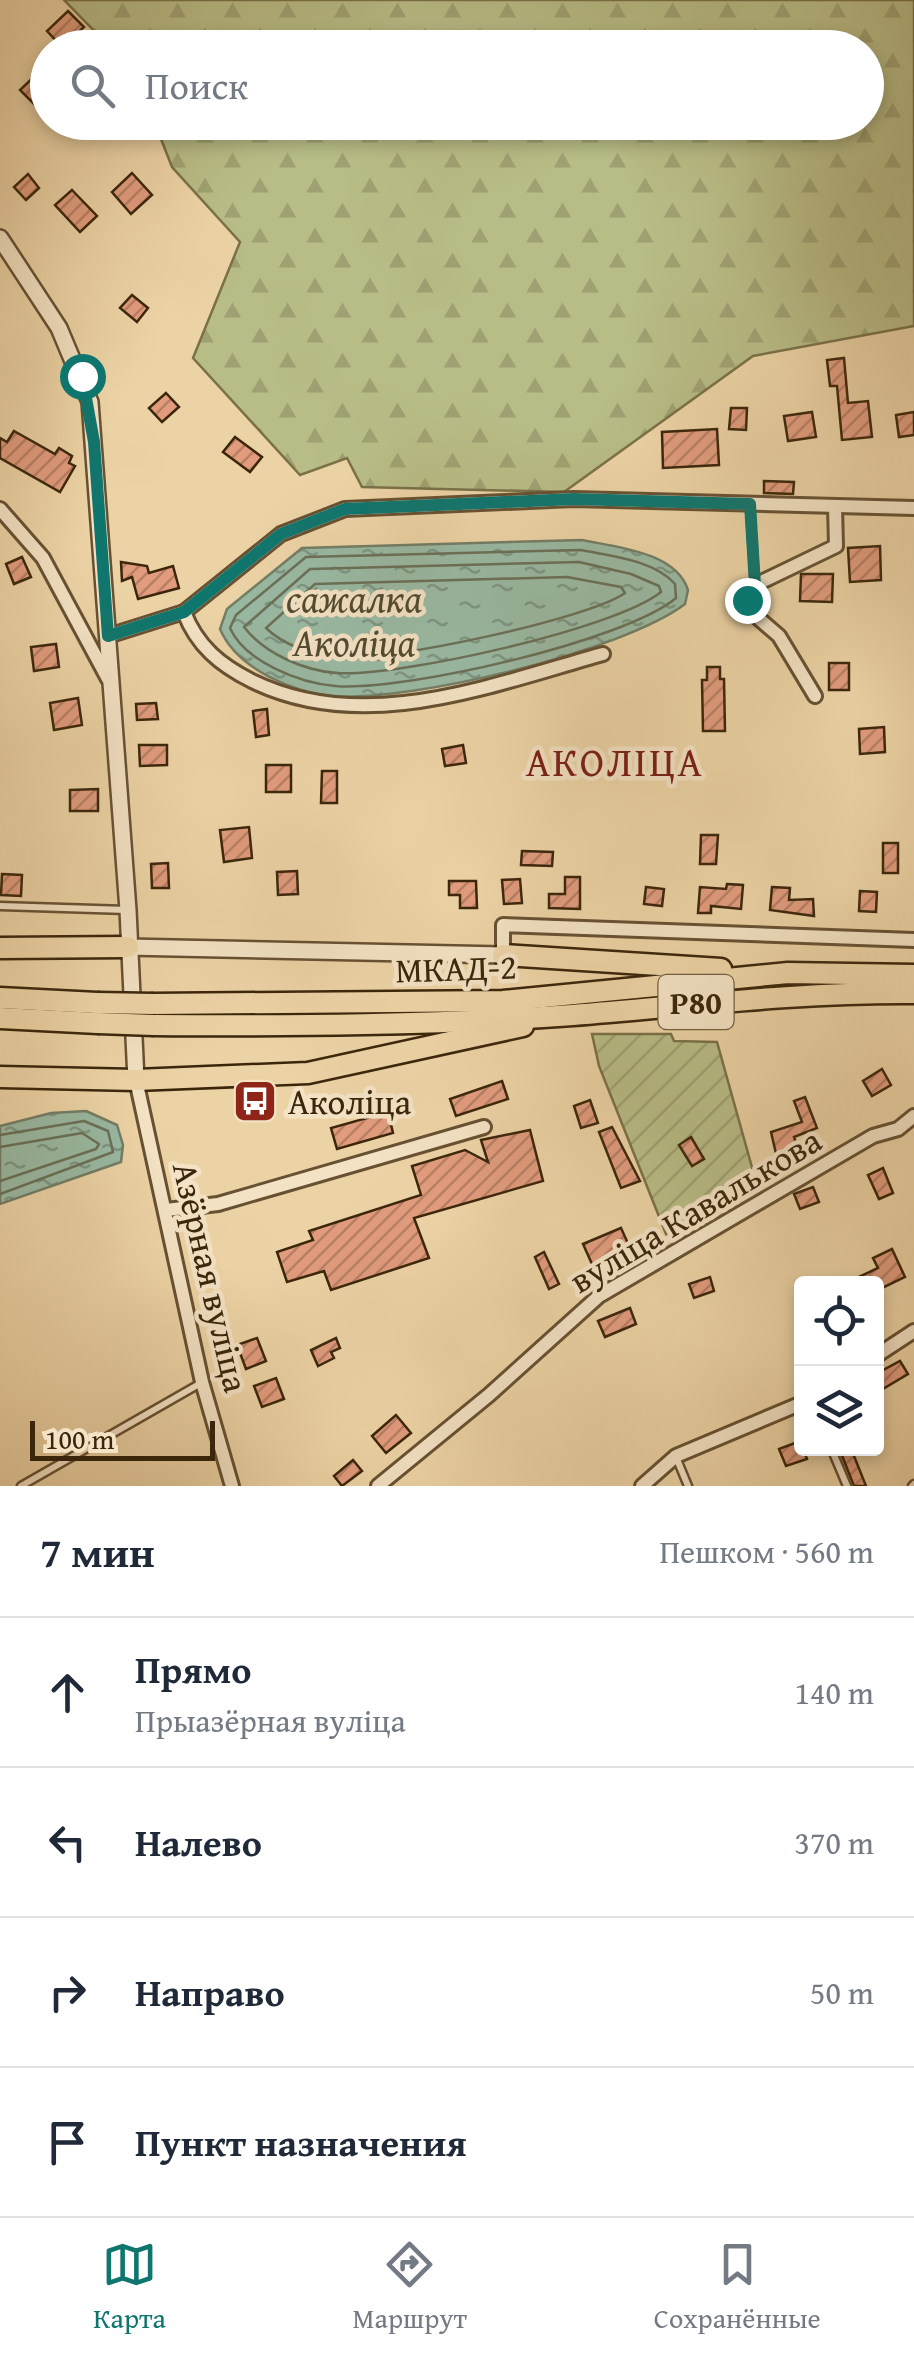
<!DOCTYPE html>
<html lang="ru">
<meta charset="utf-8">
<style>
:root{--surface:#fff;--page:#f2f2f3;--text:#1f2937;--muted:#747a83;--line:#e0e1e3;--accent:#0f766e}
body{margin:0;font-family:"Gentium Book Plus",serif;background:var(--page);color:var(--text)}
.controls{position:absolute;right:30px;bottom:30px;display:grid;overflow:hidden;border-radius:10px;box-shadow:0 5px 15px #0003}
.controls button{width:90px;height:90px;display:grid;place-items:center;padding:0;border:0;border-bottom:2px solid var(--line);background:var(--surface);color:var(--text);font:50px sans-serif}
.scale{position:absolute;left:30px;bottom:25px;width:185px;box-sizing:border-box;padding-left:10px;border:5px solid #3b260b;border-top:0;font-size:28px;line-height:35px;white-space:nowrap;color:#3b260b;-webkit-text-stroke:8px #f3e2c4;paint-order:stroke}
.stop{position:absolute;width:30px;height:30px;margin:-22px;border:8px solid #0f766e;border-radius:50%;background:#fff}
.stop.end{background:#0f766e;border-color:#fff;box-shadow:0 2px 10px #0008}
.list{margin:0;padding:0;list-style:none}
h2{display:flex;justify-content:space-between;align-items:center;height:130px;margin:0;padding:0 40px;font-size:42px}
h2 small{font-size:32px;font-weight:400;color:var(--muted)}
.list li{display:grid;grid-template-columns:65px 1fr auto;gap:30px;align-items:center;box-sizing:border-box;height:150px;padding:0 40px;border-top:2px solid var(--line)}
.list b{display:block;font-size:38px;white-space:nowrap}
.list p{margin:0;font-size:32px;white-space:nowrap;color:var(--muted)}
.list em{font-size:32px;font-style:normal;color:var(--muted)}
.icon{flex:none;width:55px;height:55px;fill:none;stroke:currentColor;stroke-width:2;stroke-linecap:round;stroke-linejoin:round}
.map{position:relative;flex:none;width:914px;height:1486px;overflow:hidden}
.search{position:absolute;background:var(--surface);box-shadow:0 5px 15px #0003;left:30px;right:30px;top:30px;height:110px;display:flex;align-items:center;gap:25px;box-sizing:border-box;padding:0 35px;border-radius:55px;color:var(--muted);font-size:38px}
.sheet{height:730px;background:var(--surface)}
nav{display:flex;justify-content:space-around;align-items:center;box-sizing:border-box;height:140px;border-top:2px solid var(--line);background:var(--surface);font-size:28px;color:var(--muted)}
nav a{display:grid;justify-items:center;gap:5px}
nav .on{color:var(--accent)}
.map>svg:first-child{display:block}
</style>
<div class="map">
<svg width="914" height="1486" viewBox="0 0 914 1486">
<defs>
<pattern id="forest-firs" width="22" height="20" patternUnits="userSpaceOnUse" patternTransform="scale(2.5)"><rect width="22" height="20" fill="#b8bc86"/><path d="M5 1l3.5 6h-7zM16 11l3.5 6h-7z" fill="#9fa172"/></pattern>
<pattern id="garden-furrows" width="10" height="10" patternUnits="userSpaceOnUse" patternTransform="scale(2.5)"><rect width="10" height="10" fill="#b8bc86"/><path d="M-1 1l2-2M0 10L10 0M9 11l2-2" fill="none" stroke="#9fa172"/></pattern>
<pattern id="water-ripples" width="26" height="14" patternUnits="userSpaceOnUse" patternTransform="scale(2.5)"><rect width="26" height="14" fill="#99b9a3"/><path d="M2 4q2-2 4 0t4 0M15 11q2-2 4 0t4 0" fill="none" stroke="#7e9683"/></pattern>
<pattern id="building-hatch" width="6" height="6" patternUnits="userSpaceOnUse" patternTransform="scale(2.5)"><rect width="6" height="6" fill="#e19c7d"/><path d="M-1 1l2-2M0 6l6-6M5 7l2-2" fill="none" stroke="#b87f65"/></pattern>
</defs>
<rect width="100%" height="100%" fill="#ecd3a5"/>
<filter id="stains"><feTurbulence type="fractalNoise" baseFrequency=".002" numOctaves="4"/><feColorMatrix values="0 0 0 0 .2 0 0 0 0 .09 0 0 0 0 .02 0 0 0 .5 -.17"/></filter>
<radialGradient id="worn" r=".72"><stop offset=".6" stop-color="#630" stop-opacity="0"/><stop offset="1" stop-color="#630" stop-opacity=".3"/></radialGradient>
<!-- forest -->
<path fill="url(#forest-firs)" stroke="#7a7148" stroke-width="2.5" d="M64,0h850v326l-161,30 -189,136 -202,-5 -15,-29 -47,17 -107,-117 47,-116 -68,-75 -11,-28 17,-16 688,-1v-74l-756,-1z"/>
<!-- garden -->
<path fill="url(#garden-furrows)" stroke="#7a7148" stroke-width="2.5" d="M592,1034h79l3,7 43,1 36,129 -87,63 -67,-168z"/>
<!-- water -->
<g fill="url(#water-ripples)" stroke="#737e66" stroke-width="2.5">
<path d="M582,540c34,7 94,12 106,50l-3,14c-62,47 -273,98 -351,92 -40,-3 -97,-27 -114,-67l7,-20 75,-61z"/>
<path d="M86,1111l31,14 6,20 -2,17 -121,42v-78l51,-13z"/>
</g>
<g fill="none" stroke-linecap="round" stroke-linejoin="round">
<!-- shore -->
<g stroke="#6a7057" stroke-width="2.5">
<path d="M581,550c30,6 73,10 94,34l1,14c-51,43 -273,94 -341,88 -35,-3 -90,-24 -105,-58l6,-13 70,-58z"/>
<path d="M579,562l52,12 28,12 2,6c-46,37 -262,85 -324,81 -33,-2 -73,-20 -93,-46l66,-58z"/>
<path d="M567,577l54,10 4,6c-36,26 -243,70 -290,65 -23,-3 -53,-14 -69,-30l49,-44z"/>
<path d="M0,1135l84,-14 24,10 5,21 -113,42"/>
<path d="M0,1147l82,-14 17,11 -3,5 -96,32"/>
</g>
</g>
<!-- building -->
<g fill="url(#building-hatch)" stroke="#3b260b" stroke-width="2.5">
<path d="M68,11l16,16 -22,20 -15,-16z"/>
<path d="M42,69l6,6v22l-11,10 -17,-17z"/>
<path d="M132,173l20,22 -21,19 -19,-22z"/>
<path d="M28,174l11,14 -13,12 -12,-13z"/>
<path d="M72,190l25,26 -17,16 -25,-27z"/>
<path d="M132,295l16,13 -11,14 -17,-14z"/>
<path d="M844,358l4,45 20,-2 4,36 -30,3 -5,-54h-7l-3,-26z"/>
<path d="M166,393l13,14 -17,15 -13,-14z"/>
<path d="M731,408h16l-1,22 -17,-1z"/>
<path d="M812,412l4,25 -28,4 -4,-25z"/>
<path d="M914,412v23l-15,2 -3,-22z"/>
<path d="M717,429l2,36 -56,3 -1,-36z"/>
<path d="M14,431l41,23 4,-6 13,8 -3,7 6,3 -15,26 -60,-34v-20l7,4z"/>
<path d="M235,437l27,20 -12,15 -27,-20z"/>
<path d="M764,481l30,1 -1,12 -29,-1z"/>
<path d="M880,546l1,34 -31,2 -2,-34z"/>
<path d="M22,557l9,20 -17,7 -8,-20z"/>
<path d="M121,562l26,4 2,7 24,-7 6,22 -41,11 -6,-22 -10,4z"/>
<path d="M801,574h32l-1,28 -32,-1z"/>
<path d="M56,644l3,23 -25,4 -3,-24z"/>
<rect x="829" y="663" width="20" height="27"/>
<path d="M707,667h13v12h4l1,52h-22l-1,-51h5z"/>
<path d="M78,698l4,27 -28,5 -4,-27z"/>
<path d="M156,703l2,16 -21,1 -1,-16z"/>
<path d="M267,709l2,26 -13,2 -3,-26z"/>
<path d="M884,727l1,25 -25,2 -1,-25z"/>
<path d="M139,745h28v20l-27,1z"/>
<path d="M463,745l3,18 -21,3 -3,-17z"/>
<rect x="266" y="765" width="25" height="27"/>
<path d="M322,771h15v32h-16z"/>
<path d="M98,789v22h-28v-21z"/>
<path d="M249,827l3,31 -28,4 -4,-32z"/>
<path d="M701,835h17l-2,29h-16z"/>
<rect x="883" y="843" width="15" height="30"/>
<path d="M522,851l31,1 -1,14 -31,-1z"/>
<path d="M168,863l1,25h-17l-1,-24z"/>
<path d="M297,871l1,23 -20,1 -1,-23z"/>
<path d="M2,874l20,1 -1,21 -20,-1z"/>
<path d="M565,877h15v32l-31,-1v-14h16z"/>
<path d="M520,879l2,24 -18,1 -2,-24z"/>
<path d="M449,881h27l1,27h-17v-13h-11z"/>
<path d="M727,884l16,1 -2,24 -30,-3v7h-13l2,-26 26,2z"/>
<path d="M646,887l18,2 -2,17 -18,-2z"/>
<path d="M772,887l18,1 -1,12 24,-1 1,17 -44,-6z"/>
<path d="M860,891l17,1 -1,20 -17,-1z"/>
<path d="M882,1069l9,16 -19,11 -9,-15z"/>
<path d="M502,1081l6,18 -52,17 -6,-17z"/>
<path d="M805,1097l12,31 -23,9 5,14 -22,7 -6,-26 31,-10 -8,-21z"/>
<path d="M590,1100l8,23 -17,5 -7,-22z"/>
<path d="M388,1112l5,21 -56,16 -6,-21z"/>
<path d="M612,1127l28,54 -19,7 -22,-56z"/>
<path d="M530,1130l13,51 -129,37 15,40 -98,32 -7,-19 -37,11 -10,-30 36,-12 -4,-9 112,-36 -9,-29 53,-16 23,12 -7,-22z"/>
<path d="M691,1137l13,22 -12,7 -13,-21z"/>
<path d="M883,1168l10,25 -14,6 -11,-24z"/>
<path d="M813,1187l6,15 -19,7 -6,-15z"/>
<path d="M621,1228l9,20 -38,16 -9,-20z"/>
<path d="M892,1249l13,28 -29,14v-7h-32l34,-16 -5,-10z"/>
<path d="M544,1252l15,32 -10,5 -14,-32z"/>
<path d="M710,1277l4,14 -20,7 -5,-14z"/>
<path d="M630,1308l6,16 -31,13 -7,-16z"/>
<path d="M257,1338l9,23 -20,8 -9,-24z"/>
<path d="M336,1338l4,10 -9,4 3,6 -16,8 -7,-16z"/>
<path d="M900,1361l8,13 -32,19v-19z"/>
<path d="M276,1378l8,21 -22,8 -8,-21z"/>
<path d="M396,1415l15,18 -25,20 -14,-17z"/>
<path d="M800,1441l7,18 -21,7 -7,-17z"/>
<path d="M839,1448h17l-4,3 14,35h-12z"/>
<path d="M353,1460l9,11 -20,15 -8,-10z"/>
</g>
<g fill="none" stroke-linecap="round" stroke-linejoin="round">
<!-- service casing -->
<g stroke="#675132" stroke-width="11">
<g id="service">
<path d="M750,505l5,79"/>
<path d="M0,906l127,4"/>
<path d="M831,1448l16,38"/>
<path d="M676,1457l12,29"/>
<path d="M21,1486l180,-103"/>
<path d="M912,1486l2,-2"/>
</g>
</g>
<!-- minor casing -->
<g stroke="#675132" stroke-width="18">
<g id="minor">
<path d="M0,509l43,49 65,121"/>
<path d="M184,612c13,34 36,53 68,69 112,55 239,4 351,-27"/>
<path d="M108,636l76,-24 97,-78 64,-25 229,-10 340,9"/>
<path d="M815,696l-36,-60 -29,-25 -3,-11 8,-15 81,-39 -1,-40"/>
<path d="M503,955v-30l411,15"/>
<path d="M136,1080l66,302 30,104"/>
<path d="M166,1210l52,-6 266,-77"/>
<path d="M876,1356l38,-25"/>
<path d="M378,1486l111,-91 110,-99 274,-160 25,-7 16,-13"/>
<path d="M642,1486l34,-30 126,-53"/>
</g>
</g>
<!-- tertiary casing -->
<g stroke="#675132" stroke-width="20">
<g id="tertiary">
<path d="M0,238l59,90 31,74 38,508 8,170"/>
<path d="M128,947l375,8"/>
</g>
</g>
<!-- trunk casing -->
<g stroke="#3b260b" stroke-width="25">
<g id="trunk">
<path d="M0,948l128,-1"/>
<path d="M503,955l218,14"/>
<path d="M0,998l97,5"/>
<path d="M153,1004l350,-3 285,-28 126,2"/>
<path d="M0,1018l98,5"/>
<path d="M154,1025c140,1 280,0 419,-10 114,-9 226,-23 341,-22"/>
<path d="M0,1077l136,3 172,-7 215,-47"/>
</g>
</g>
<!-- service -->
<use href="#service" stroke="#f3e2c4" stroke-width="6"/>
<!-- minor -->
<use href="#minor" stroke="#f3e2c4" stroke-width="12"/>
<!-- tertiary -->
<use href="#tertiary" stroke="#f3e2c4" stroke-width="15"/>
<!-- trunk -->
<use href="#trunk" stroke="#ecd3a5" stroke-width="20"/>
<!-- trunk-bridge casing -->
<g stroke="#3b260b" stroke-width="25" stroke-linecap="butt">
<g id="trunk-bridge">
<path d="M97,1003l56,1"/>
<path d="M98,1023l56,2"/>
</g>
</g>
<!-- trunk-bridge -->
<use href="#trunk-bridge" stroke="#ecd3a5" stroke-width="20"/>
</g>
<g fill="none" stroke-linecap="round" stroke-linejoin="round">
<!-- route -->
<path stroke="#0f766e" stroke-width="12" d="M82,376l12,66 14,194 76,-24 97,-78 64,-25 229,-10 176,5 5,81 -8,15"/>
</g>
<!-- icons -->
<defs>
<g id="bus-square" transform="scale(2.25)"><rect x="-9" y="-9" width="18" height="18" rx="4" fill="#8f2418" stroke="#f3e2c4"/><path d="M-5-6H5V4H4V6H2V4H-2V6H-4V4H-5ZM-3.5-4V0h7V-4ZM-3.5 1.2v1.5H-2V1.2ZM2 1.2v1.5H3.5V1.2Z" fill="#fff"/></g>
</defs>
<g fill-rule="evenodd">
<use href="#bus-square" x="255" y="1101"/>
</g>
<g text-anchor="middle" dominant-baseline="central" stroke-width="9" stroke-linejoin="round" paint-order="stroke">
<!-- shield labels -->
<rect fill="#f3e2c4" stroke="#725e42" stroke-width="2.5" x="658.5" y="975" width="75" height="54" rx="8"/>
<g font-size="32" font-weight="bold" fill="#3b260b">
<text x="696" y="1002">Р80</text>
</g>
<!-- street labels -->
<g font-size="35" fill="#3b260b" stroke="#f3e2c4">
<text transform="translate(456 968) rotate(-2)">МКАД-2</text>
<text transform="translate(695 1210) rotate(-31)">вуліца Кавалькова</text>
<text transform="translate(211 1277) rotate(77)">Азёрная вуліца</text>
</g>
<!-- poi labels -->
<g font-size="35" fill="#3b260b" stroke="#f3e2c4" text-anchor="start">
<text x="288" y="1101">Аколіца</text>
</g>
<!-- water labels -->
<g font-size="38" font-style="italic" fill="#524b31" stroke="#f3e2c4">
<text x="354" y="598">сажалка<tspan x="354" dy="44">Аколіца</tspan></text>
</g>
<!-- quarter labels -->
<g font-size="40" letter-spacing="2.5" fill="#7a1f14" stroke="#f3e2c4">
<text x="615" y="761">АКОЛІЦА</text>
</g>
</g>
<rect width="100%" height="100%" filter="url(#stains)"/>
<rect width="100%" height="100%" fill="url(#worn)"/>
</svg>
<div class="controls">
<button><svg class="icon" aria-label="locate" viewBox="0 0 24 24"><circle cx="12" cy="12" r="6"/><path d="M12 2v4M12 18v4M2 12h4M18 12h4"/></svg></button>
<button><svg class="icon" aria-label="layers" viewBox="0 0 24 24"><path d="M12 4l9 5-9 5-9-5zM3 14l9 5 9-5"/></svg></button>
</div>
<div class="scale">100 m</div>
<div class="stop" style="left:82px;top:376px"></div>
<div class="stop end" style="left:747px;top:600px"></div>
<div class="search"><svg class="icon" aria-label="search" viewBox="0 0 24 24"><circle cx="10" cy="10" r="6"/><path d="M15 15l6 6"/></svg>Поиск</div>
</div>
<section class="sheet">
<h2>7 мин<small>Пешком · 560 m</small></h2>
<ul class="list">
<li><svg class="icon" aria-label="ahead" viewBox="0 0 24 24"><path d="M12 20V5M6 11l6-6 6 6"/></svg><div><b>Прямо</b><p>Прыазёрная вуліца</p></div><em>140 m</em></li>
<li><svg class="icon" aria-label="left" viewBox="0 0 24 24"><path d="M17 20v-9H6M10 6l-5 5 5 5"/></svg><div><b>Налево</b></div><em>370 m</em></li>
<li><svg class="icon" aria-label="right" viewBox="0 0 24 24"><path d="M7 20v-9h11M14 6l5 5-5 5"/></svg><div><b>Направо</b></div><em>50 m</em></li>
<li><svg class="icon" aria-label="arrive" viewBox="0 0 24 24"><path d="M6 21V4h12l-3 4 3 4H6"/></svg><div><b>Пункт назначения</b></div></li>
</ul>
</section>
<nav>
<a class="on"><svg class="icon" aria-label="map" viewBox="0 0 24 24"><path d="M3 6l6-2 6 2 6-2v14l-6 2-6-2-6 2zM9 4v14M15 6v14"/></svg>Карта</a>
<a><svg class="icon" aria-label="directions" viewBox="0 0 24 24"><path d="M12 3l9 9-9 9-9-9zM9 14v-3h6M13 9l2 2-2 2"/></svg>Маршрут</a>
<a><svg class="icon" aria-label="saved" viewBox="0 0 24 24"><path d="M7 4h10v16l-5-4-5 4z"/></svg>Сохранённые</a>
</nav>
